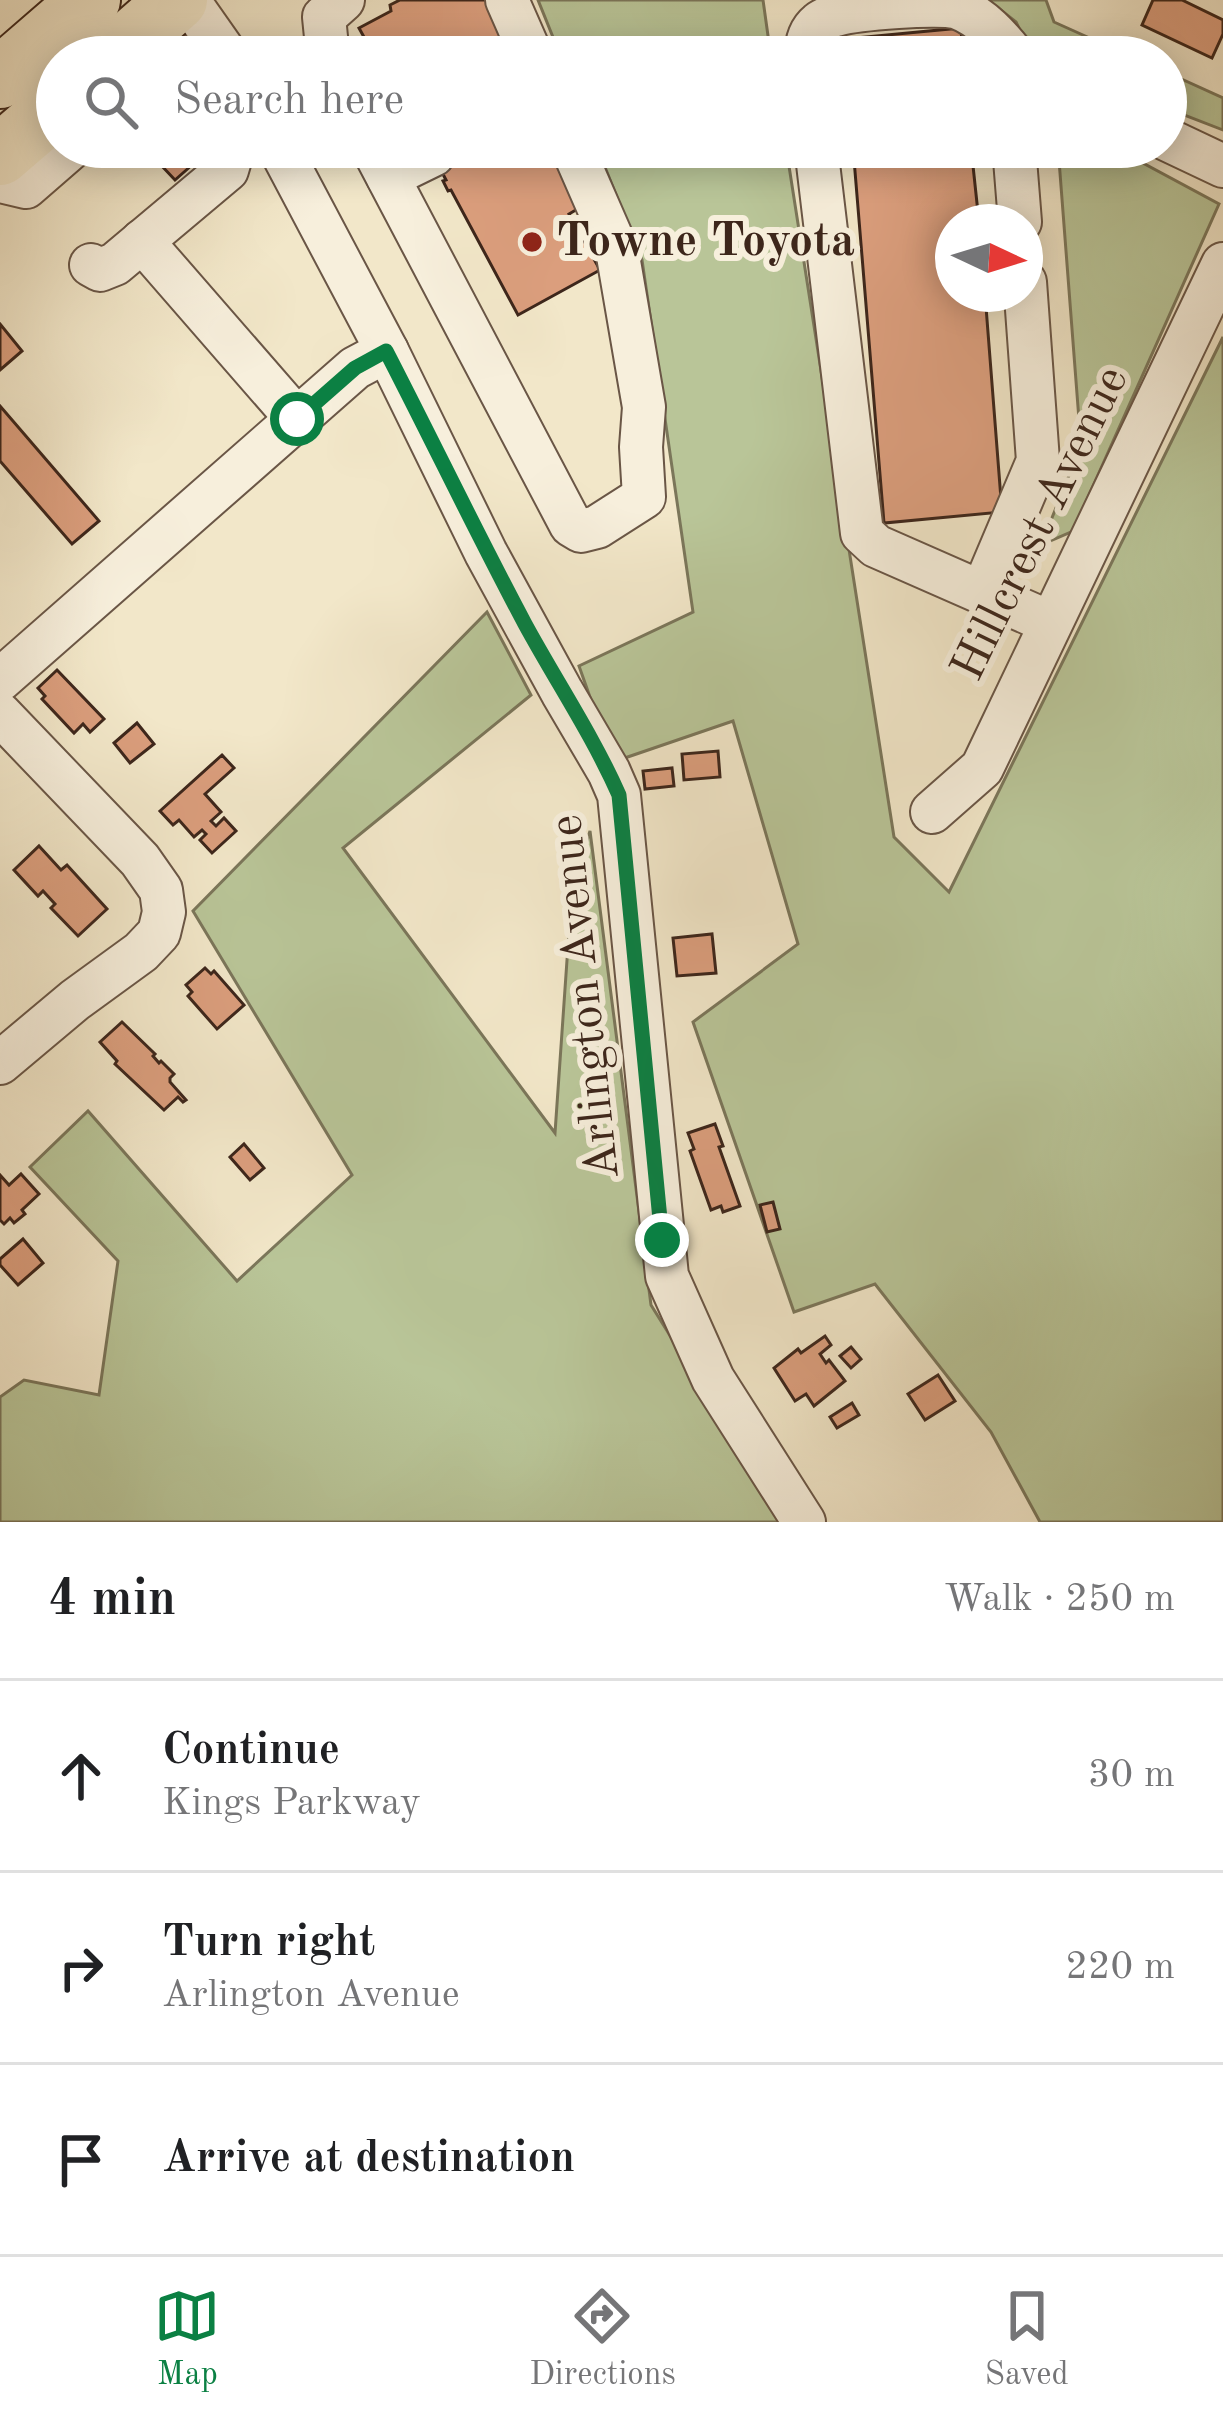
<!DOCTYPE html>
<meta charset="utf-8">
<style>
:root{--surface:#fff;--page:#f2f2f2;--text:#202124;--muted:#757577;--line:#e0e0e0;--accent:#0b8043}
body{margin:0;font-family:"Old Standard TT",serif;background:var(--page);color:var(--text)}
.compass{position:absolute;left:935px;top:204px;width:108px;height:108px;border-radius:50%;background:var(--surface);box-shadow:0 6px 30px #0003;rotate:94deg}
.stop{position:absolute;width:36px;height:36px;margin:-27px;border:9px solid #0b8043;border-radius:50%;background:#fff}
.stop.end{background:#0b8043;border-color:#fff;box-shadow:0 3px 12px #0008}
.list{margin:0;padding:0;list-style:none}
h2{display:flex;justify-content:space-between;align-items:center;height:156px;margin:0;padding:0 48px;font-size:51px}
h2 small{font-size:39px;font-weight:400;color:var(--muted)}
.list li{display:grid;grid-template-columns:78px 1fr auto;gap:36px;align-items:center;box-sizing:border-box;height:192px;padding:0 48px;border-top:3px solid var(--line)}
.list b{display:block;font-size:45px;white-space:nowrap}
.list p{margin:0;font-size:39px;white-space:nowrap;color:var(--muted)}
.list em{font-size:39px;font-style:normal;color:var(--muted)}
.icon{flex:none;width:66px;height:66px;fill:none;stroke:currentColor;stroke-width:2;stroke-linecap:round;stroke-linejoin:round}
.map{position:relative;flex:none;width:1223px;height:1522px;overflow:hidden}
.search{position:absolute;background:var(--surface);box-shadow:0 6px 30px #0003;left:36px;right:36px;top:36px;height:132px;display:flex;align-items:center;gap:30px;box-sizing:border-box;padding:0 42px;border-radius:66px;color:var(--muted);font-size:45px}
.sheet{height:732px;background:var(--surface)}
nav{display:flex;justify-content:space-around;align-items:center;box-sizing:border-box;height:168px;border-top:3px solid var(--line);background:var(--surface);font-size:33px;color:var(--muted)}
nav a{display:grid;justify-items:center;gap:6px}
nav .on{color:var(--accent)}
.map>svg:first-child{display:block}
</style>
<div class="map">
<svg width="1223" height="1522" viewBox="0 0 1223 1522">
<rect width="100%" height="100%" fill="#f2e7c9"/>
<filter id="stains"><feTurbulence type="fractalNoise" baseFrequency=".00167" numOctaves="4"/><feColorMatrix values="0 0 0 0 .2 0 0 0 0 .09 0 0 0 0 .02 0 0 0 .5 -.17"/></filter>
<radialGradient id="worn" r=".72"><stop offset=".6" stop-color="#630" stop-opacity="0"/><stop offset="1" stop-color="#630" stop-opacity=".3"/></radialGradient>
<!-- green -->
<g fill="#b9c598" stroke="#7b765a" stroke-width="3">
<path d="M538,0h225l8,57h-210z"/>
<path d="M988,0h58l8,22 78,35h-93l-7,-3 -16,-32z"/>
<path d="M1166,72l57,26v32l-57,-22z"/>
<path d="M597,147h189l108,690 55,55 274,-555v1185h-183l-49,-90 -116,-148 -81,28 -101,-290 105,-78 -65,-223 -120,41 -34,-96 114,-54 -51,-352z"/>
<path d="M1058,147h55l106,57 -146,327 -32,14 40,-99z"/>
<path d="M487,612l44,83 -188,153 212,285 17,-245 18,-57 61,474 135,217h-786v-125l24,-17 75,15 19,-134 -88,-94 58,-56 149,170 115,-106 -159,-264z"/>
</g>
<!-- building -->
<g fill="#db9e7d" stroke="#3d261b" stroke-width="3">
<path d="M400,0h89l26,57h-140l-16,-29 32,-17 -1,-6z"/>
<path d="M1153,0h29l41,20v14l-11,24 -70,-33z"/>
<path d="M961,28l2,29h-117l-2,-18z"/>
<path d="M144,147h64l2,2 -35,31z"/>
<path d="M429,147h125l32,57 -17,10 31,56 -82,45 -67,-125 -3,1 -5,-10 3,-1z"/>
<path d="M853,147h118l8,75h-26v72h32l17,218 -118,11z"/>
<path d="M0,324l22,27 -22,19z"/>
<path d="M0,406l99,115 -27,23 -72,-83z"/>
<path d="M57,670l47,49 -14,13 -7,-8 -9,9 -32,-34 3,-3 -7,-8z"/>
<path d="M137,723l17,21 -24,19 -16,-20z"/>
<path d="M718,751l2,26 -36,3 -2,-26z"/>
<path d="M222,755l12,13 -29,26 16,18 -10,9 5,5 8,-8 12,13 -24,22 -12,-13 6,-6 -4,-4 -8,7 -15,-17 -6,5 -13,-14z"/>
<path d="M672,768l2,18 -29,3 -2,-18z"/>
<path d="M39,846l22,24 6,-5 40,44 -29,27 -27,-28 4,-4 -12,-13 -5,5 -24,-26z"/>
<path d="M712,934l4,39 -39,3 -4,-38z"/>
<path d="M205,968l6,6 3,-3 30,34 -27,24 -29,-33 4,-4 -6,-7z"/>
<path d="M122,1022l33,32 -2,2 6,7 2,-2 13,13 -4,4v4l16,18 -3,2 -5,-5 -14,13 -49,-46 2,-3 -17,-19z"/>
<path d="M715,1124l8,22 -4,1 21,59 -17,6 -2,-6 -10,4 -21,-59 4,-2 -6,-16z"/>
<path d="M244,1144l20,24 -14,12 -20,-23z"/>
<path d="M21,1174l18,20 -17,16 3,4 -11,9 -4,-5 -6,6 -4,-4v-45l9,10z"/>
<path d="M773,1202l7,27 -13,3 -7,-27z"/>
<path d="M23,1239l20,24 -25,22 -18,-20v-6z"/>
<path d="M825,1336l6,9 -11,9 6,9 3,-3 16,21 -31,25 -8,-12 -11,7 -21,-33 24,-19 3,4z"/>
<path d="M851,1347l10,12 -10,9 -11,-12z"/>
<path d="M938,1375l17,26 -30,19 -17,-26z"/>
<path d="M852,1403l7,12 -22,13 -7,-11z"/>
</g>
<g fill="none" stroke-linecap="round" stroke-linejoin="round">
<!-- minor casing -->
<g stroke="#6a5646" stroke-width="46">
<g id="minor">
<path d="M188,0l40,57"/>
<path d="M507,0l25,57"/>
<path d="M328,57l-4,-40 19,-17"/>
<path d="M806,57c0,-13 2,-25 13,-34 3,-3 13,-7 17,-8 19,-6 105,-13 122,-7 24,9 42,30 57,49"/>
<path d="M1166,139l57,27"/>
<path d="M279,147l108,204 99,202 76,139 47,80 10,23 48,481 46,103 91,143"/>
<path d="M372,147l199,378 10,6 16,-4 47,-30 -3,-50 3,-40 -27,-157 -45,-103"/>
<path d="M816,147l46,386 14,13 173,76"/>
<path d="M1014,147l6,75"/>
<path d="M388,177l45,-22"/>
<path d="M0,181l26,6 46,-40"/>
<path d="M142,241l155,178"/>
<path d="M91,265l9,5 15,-6 112,-94 3,-10 -2,-9"/>
<path d="M982,593l56,-132 -13,-179"/>
<path d="M0,680l355,-312 32,-17"/>
<path d="M0,714l140,146 21,30 3,22 -5,21 -18,19 -66,48 -75,63"/>
<path d="M932,812l50,-44 241,-504"/>
</g>
</g>
<!-- highway casing -->
<g stroke="#3d261b" stroke-width="64">
<g id="highway">
<path d="M112,57l65,-57"/>
<path d="M0,78l90,-78"/>
<path d="M0,155l57,-49"/>
</g>
</g>
<!-- minor -->
<use href="#minor" stroke="#f7efdc" stroke-width="42"/>
<!-- highway -->
<use href="#highway" stroke="#f2e7c9" stroke-width="60"/>
</g>
<g fill="none" stroke-linecap="round" stroke-linejoin="round">
<!-- route -->
<path stroke="#0b8043" stroke-width="15" d="M297,419l58,-51 31,-17c47,91 91,183 139,273 31,57 68,112 94,171l43,445"/>
</g>
<!-- markers -->
<circle fill="#8f2418" stroke="#f7efdc" stroke-width="4.5" cx="532" cy="242" r="12"/>
<g text-anchor="middle" dominant-baseline="central" stroke-width="12" stroke-linejoin="round" paint-order="stroke">
<!-- poi labels -->
<g font-size="48" font-weight="bold" fill="#3d261b" stroke="#f7efdc" text-anchor="start">
<text x="556" y="242">Towne Toyota</text>
</g>
<!-- street labels -->
<g font-size="48" fill="#3d261b" stroke="#f7efdc">
<text transform="translate(1041 524) rotate(-64)">Hillcrest Avenue</text>
<text transform="translate(586 997) rotate(-96)">Arlington Avenue</text>
</g>
</g>
<rect width="100%" height="100%" filter="url(#stains)"/>
<rect width="100%" height="100%" fill="url(#worn)"/>
</svg>
<svg class="compass" viewBox="-18 -18 36 36"><path d="M0-13l5 13h-10z" fill="#e53935"/><path d="M0 13l5-13h-10z" fill="#757577"/></svg>
<div class="stop" style="left:297px;top:419px"></div>
<div class="stop end" style="left:662px;top:1240px"></div>
<div class="search"><svg class="icon" aria-label="search" viewBox="0 0 24 24"><circle cx="10" cy="10" r="6"/><path d="M15 15l6 6"/></svg>Search here</div>
</div>
<section class="sheet">
<h2>4 min<small>Walk · 250 m</small></h2>
<ul class="list">
<li><svg class="icon" aria-label="ahead" viewBox="0 0 24 24"><path d="M12 20V5M6 11l6-6 6 6"/></svg><div><b>Continue</b><p>Kings Parkway</p></div><em>30 m</em></li>
<li><svg class="icon" aria-label="right" viewBox="0 0 24 24"><path d="M7 20v-9h11M14 6l5 5-5 5"/></svg><div><b>Turn right</b><p>Arlington Avenue</p></div><em>220 m</em></li>
<li><svg class="icon" aria-label="arrive" viewBox="0 0 24 24"><path d="M6 21V4h12l-3 4 3 4H6"/></svg><div><b>Arrive at destination</b></div></li>
</ul>
</section>
<nav>
<a class="on"><svg class="icon" aria-label="map" viewBox="0 0 24 24"><path d="M3 6l6-2 6 2 6-2v14l-6 2-6-2-6 2zM9 4v14M15 6v14"/></svg>Map</a>
<a><svg class="icon" aria-label="directions" viewBox="0 0 24 24"><path d="M12 3l9 9-9 9-9-9zM9 14v-3h6M13 9l2 2-2 2"/></svg>Directions</a>
<a><svg class="icon" aria-label="saved" viewBox="0 0 24 24"><path d="M7 4h10v16l-5-4-5 4z"/></svg>Saved</a>
</nav>
